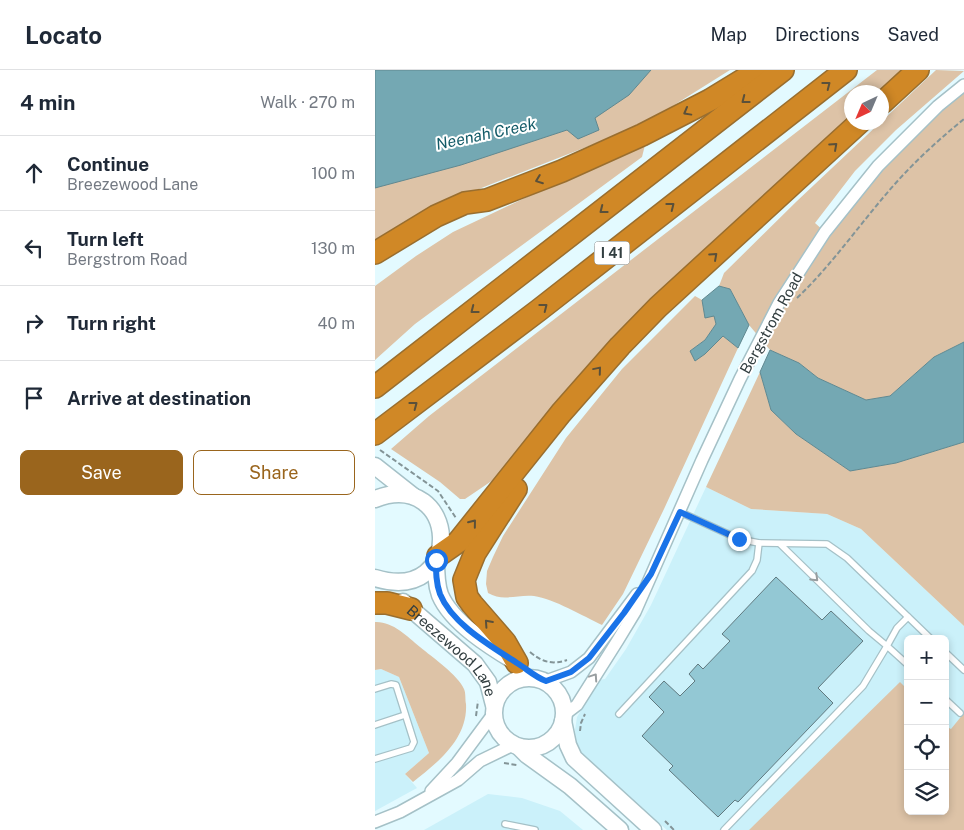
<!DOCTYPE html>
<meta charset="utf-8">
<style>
:root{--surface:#fff;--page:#f6f6f7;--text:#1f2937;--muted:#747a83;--line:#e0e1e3;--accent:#9a651d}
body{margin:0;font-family:"Public Sans",sans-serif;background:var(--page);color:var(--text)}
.controls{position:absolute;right:15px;bottom:15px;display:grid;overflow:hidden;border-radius:8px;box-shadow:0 2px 8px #0003}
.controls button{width:45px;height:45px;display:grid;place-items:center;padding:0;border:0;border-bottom:1px solid var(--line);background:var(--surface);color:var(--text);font:25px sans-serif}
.compass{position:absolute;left:469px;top:15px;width:45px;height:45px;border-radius:50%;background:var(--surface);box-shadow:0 2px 8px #0003;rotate:224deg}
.stop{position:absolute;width:15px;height:15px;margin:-11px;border:4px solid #1a73e8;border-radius:50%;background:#fff}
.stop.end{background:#1a73e8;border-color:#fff;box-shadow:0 1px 5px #0008}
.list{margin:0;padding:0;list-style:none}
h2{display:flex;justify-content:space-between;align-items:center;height:65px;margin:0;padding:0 20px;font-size:21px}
h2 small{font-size:16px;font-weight:400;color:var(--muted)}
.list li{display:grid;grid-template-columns:32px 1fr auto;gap:15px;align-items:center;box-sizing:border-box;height:75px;padding:0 20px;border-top:1px solid var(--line)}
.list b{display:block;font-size:19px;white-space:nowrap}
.list p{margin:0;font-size:16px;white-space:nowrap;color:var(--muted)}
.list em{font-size:16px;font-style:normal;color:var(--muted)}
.actions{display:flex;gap:10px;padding:15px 20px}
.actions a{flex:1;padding:11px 0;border:1px solid var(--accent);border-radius:8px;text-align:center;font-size:18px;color:var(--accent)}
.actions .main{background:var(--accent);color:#fff}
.icon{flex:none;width:28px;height:28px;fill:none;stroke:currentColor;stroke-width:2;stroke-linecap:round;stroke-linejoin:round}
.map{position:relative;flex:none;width:589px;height:760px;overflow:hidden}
header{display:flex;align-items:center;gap:30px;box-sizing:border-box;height:70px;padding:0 25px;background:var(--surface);border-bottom:1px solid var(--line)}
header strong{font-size:24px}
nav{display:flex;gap:28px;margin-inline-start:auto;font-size:18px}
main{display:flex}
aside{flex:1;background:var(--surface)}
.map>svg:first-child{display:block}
</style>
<header>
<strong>Locato</strong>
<nav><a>Map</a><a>Directions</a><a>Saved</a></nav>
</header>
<main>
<aside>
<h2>4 min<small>Walk · 270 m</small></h2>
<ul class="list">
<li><svg class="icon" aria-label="ahead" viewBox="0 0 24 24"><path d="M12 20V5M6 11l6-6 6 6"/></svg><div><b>Continue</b><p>Breezewood Lane</p></div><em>100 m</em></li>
<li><svg class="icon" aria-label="left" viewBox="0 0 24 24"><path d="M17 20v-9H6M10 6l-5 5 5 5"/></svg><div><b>Turn left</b><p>Bergstrom Road</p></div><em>130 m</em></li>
<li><svg class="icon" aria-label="right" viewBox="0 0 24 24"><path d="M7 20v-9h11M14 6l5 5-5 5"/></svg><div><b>Turn right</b></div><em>40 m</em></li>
<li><svg class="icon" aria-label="arrive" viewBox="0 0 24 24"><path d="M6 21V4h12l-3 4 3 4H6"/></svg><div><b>Arrive at destination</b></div></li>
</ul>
<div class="actions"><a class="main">Save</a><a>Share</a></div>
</aside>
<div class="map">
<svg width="589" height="760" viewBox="0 0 589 760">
<rect width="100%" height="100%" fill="#e3faff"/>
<!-- built -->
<g fill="#cbf1fa" fill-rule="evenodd">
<path d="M331,417l45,22 76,5 34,15 103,97v204h-297l-71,-62 -15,-15 -5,-11 -1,-12 2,-13 22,-37 6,-1 21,-30 25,-44zM533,569h37v172h-37z"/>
<path d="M6,599l18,8 30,76 -24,21 12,14 -42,23v-141z"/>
<path d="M113,724l34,4 38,13 23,19h-159z"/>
</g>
<!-- green -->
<g fill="#ddc3a7">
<path d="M0,0h355l-59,37 -44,24 -171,67 -81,44z"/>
<path d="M502,0h26l-25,22h-26l-1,25 -226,209 -62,67 -64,83 -34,23h-5l-20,-17 -49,-33 38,-33z"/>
<path d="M561,0l28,1 -68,59 -41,41 -40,52 10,9 53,-66 86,-81v257l-30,15 -44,39 -24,4 -48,-22 -19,-15 -29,-13 -21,-25 -19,-36 -11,-3 5,-13 73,-72z"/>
<path d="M271,71l-4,16 -227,167 -40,36v-74l41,-30 37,-24z"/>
<path d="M320,226l7,4 3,17 9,-2 2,9 -11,16 -15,11 15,3 18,-18 15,12 -74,161 -41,85 -21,31c-19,-9 -48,-26 -68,-29 -16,-2 -31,6 -46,-3l-2,-9 1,-13 6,-14 10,-21 63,-98 56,-69z"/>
<path d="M385,302l11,38 25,24 54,37 46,-8 68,-21v184l-103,-97 -34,-15 -76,-5 -45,-22z"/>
<path d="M0,552c17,-1 32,14 45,25 12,10 38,28 44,42 2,4 1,11 2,15 2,35 -29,59 -53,78l-8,-8 24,-21 -30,-76 -18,-8 -6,1z"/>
<path d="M525,612l8,8v121h37v-85l6,3 13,-16v117h-215z"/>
</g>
<!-- water -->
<g fill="#74a8b3" stroke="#608890">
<path d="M0,0h276l-22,25 -34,23 4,12 -21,9 -11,-9 -106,35 -86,23z"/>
<path d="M344,216l11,3 19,36 -11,23 -15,-12 -18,18 -10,7 -5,-10 15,-11 11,-16 -2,-8 -9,2 -3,-18z"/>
<path d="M589,272v100l-68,21 -46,8 -54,-37 -25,-24 -11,-38 10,-22 29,13 19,15 48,22 24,-4 44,-39z"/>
</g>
<!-- building -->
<path fill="#93c8d4" stroke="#60797f" d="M401,507l46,43 9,-9 32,30 -45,47 15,15 -95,99 -3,-2 -17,17 -49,-47 4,-4 -31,-30 22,-24 -15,-15 15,-16 16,15 15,-15 -6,-7 9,-10 5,5 27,-28 -8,-7z"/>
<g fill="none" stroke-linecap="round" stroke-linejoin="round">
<!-- service casing -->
<g stroke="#a5c1c7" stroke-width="8">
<g id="service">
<path d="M305,442l59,27 20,4 68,1 20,14 84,81"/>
<path d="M405,474l89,87 18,15 10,-18 11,-11"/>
<path d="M570,582l19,18"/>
<path d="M0,619l16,-5 5,1 18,57 -3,6 -36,11"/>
<path d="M570,629l15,14"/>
<path d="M244,644l133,-143 5,-11 2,-17"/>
<path d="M0,655l30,-10"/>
<path d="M130,754l30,6"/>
<path d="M349,760l139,-144 24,-40 21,19"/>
</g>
</g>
<!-- minor casing -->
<g stroke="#a5c1c7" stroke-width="14">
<g id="minor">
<path d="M171,611l25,-9 18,-14 48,-64"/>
<path d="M189,645l13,-10 41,-65 17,-28 67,-152 38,-81 39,-76 46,-71 53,-66 60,-60 26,-21"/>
<path d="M56,721l26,-28 37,-50"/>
<path d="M0,752l25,-10 58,-32 22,-19 33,-16"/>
</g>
</g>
<!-- secondary casing -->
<g stroke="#a5c1c7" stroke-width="19">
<g id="secondary">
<path d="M0,396l38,30"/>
<path d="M0,429c84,-32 92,107 0,79"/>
<path d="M61,490c0,12 0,24 4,35 12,28 51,52 76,67"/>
<path id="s1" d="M28,532l72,62 13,18 6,23"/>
<circle cx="154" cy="643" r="35"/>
<path d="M188,651l5,24 6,13 79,72"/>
<path d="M144,677l8,8 43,31 50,44"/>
</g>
</g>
<!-- motorway casing -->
<g stroke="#996e2f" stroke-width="24">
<g id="motorway">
<path d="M507,33l36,-33"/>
<path d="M0,183l61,-37 29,-13 22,-3 75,-29 80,-36 68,-35 49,-30"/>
<path d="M0,317l408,-317"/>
<path d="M0,364l164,-124 307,-240"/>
<path d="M141,419l-41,64 -11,27 3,17 5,7 33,38 12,21"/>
<path d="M63,486l20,-14 103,-129 59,-67 38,-39 202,-185"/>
<path d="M0,533h12l24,6"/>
</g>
</g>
<!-- path -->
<g stroke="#839497" stroke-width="2" stroke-dasharray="5 2.5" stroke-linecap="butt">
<path d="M422,228c40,-38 70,-85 108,-125 18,-19 38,-37 59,-54"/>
<path d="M5,380l58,41 18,27"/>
<path d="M155,582c12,10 22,13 37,8"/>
<path d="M101,646l2,-15"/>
<path d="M205,661l1,-8 4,-9"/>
<path d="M129,693l13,2"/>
<path d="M290,751l9,9"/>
</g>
<!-- service -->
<use href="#service" stroke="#fff" stroke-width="5.5"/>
<!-- minor -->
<use href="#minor" stroke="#fff" stroke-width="11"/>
<!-- secondary -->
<use href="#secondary" stroke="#fff" stroke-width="16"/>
<!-- motorway -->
<use href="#motorway" stroke="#d08826" stroke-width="21"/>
</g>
<!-- one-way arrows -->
<defs><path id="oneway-chevron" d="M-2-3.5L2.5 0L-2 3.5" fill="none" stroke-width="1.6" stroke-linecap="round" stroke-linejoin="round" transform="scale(1.25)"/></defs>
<g stroke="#5a503a">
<use href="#oneway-chevron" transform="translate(452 15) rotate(-38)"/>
<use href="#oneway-chevron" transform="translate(370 30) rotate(142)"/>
<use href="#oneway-chevron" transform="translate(312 42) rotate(151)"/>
<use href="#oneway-chevron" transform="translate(459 76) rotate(-42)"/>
<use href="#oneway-chevron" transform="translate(164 110) rotate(159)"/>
<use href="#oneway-chevron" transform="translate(296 136) rotate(-38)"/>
<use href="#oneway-chevron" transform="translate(228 140) rotate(142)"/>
<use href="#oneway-chevron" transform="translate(339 186) rotate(-42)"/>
<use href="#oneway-chevron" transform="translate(169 237) rotate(-38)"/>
<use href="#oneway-chevron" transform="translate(99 240) rotate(142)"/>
<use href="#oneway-chevron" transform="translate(223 300) rotate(-50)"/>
<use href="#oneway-chevron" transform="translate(39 335) rotate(-37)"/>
<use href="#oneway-chevron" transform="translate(98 453) rotate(-51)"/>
<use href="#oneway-chevron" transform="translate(113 553) rotate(-132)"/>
</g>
<g stroke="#989ea0">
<use href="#oneway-chevron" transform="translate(440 508) rotate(44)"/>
<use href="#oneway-chevron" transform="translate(219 607) rotate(-56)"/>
</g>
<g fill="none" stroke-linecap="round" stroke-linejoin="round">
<!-- route -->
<path stroke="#1a73e8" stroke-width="6" d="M61,490c0,12 0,23 4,34 12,30 51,52 77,69 10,6 18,14 29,18l25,-9 18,-14 35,-45 27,-39 29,-62 59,27"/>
</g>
<g text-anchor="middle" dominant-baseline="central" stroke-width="4" stroke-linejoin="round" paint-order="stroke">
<!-- shield labels -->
<rect fill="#fff" stroke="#707879" stroke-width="1" x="219.5" y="171.5" width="35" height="23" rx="4"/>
<g font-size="14" font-weight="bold" fill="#323e40">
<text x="237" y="183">I 41</text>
</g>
<!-- street labels -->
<g font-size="15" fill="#323e40" stroke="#fff">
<text transform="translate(396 253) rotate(-61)">Bergstrom Road</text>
<text stroke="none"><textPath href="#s1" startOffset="70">Breezewood Lane</textPath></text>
</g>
<!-- water labels -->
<g font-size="16" font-style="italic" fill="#135b68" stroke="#fff">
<text transform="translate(111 64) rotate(-12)">Neenah Creek</text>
</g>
</g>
</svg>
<div class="controls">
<button>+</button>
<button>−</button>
<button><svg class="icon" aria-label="locate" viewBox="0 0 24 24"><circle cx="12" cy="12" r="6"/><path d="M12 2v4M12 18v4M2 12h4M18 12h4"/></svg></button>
<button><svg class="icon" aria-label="layers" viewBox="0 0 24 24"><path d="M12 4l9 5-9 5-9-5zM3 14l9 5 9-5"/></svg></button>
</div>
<svg class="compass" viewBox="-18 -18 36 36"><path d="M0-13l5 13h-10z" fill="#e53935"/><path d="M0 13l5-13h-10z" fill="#747a83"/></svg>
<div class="stop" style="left:61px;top:490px"></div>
<div class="stop end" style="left:364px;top:469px"></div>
</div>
</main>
